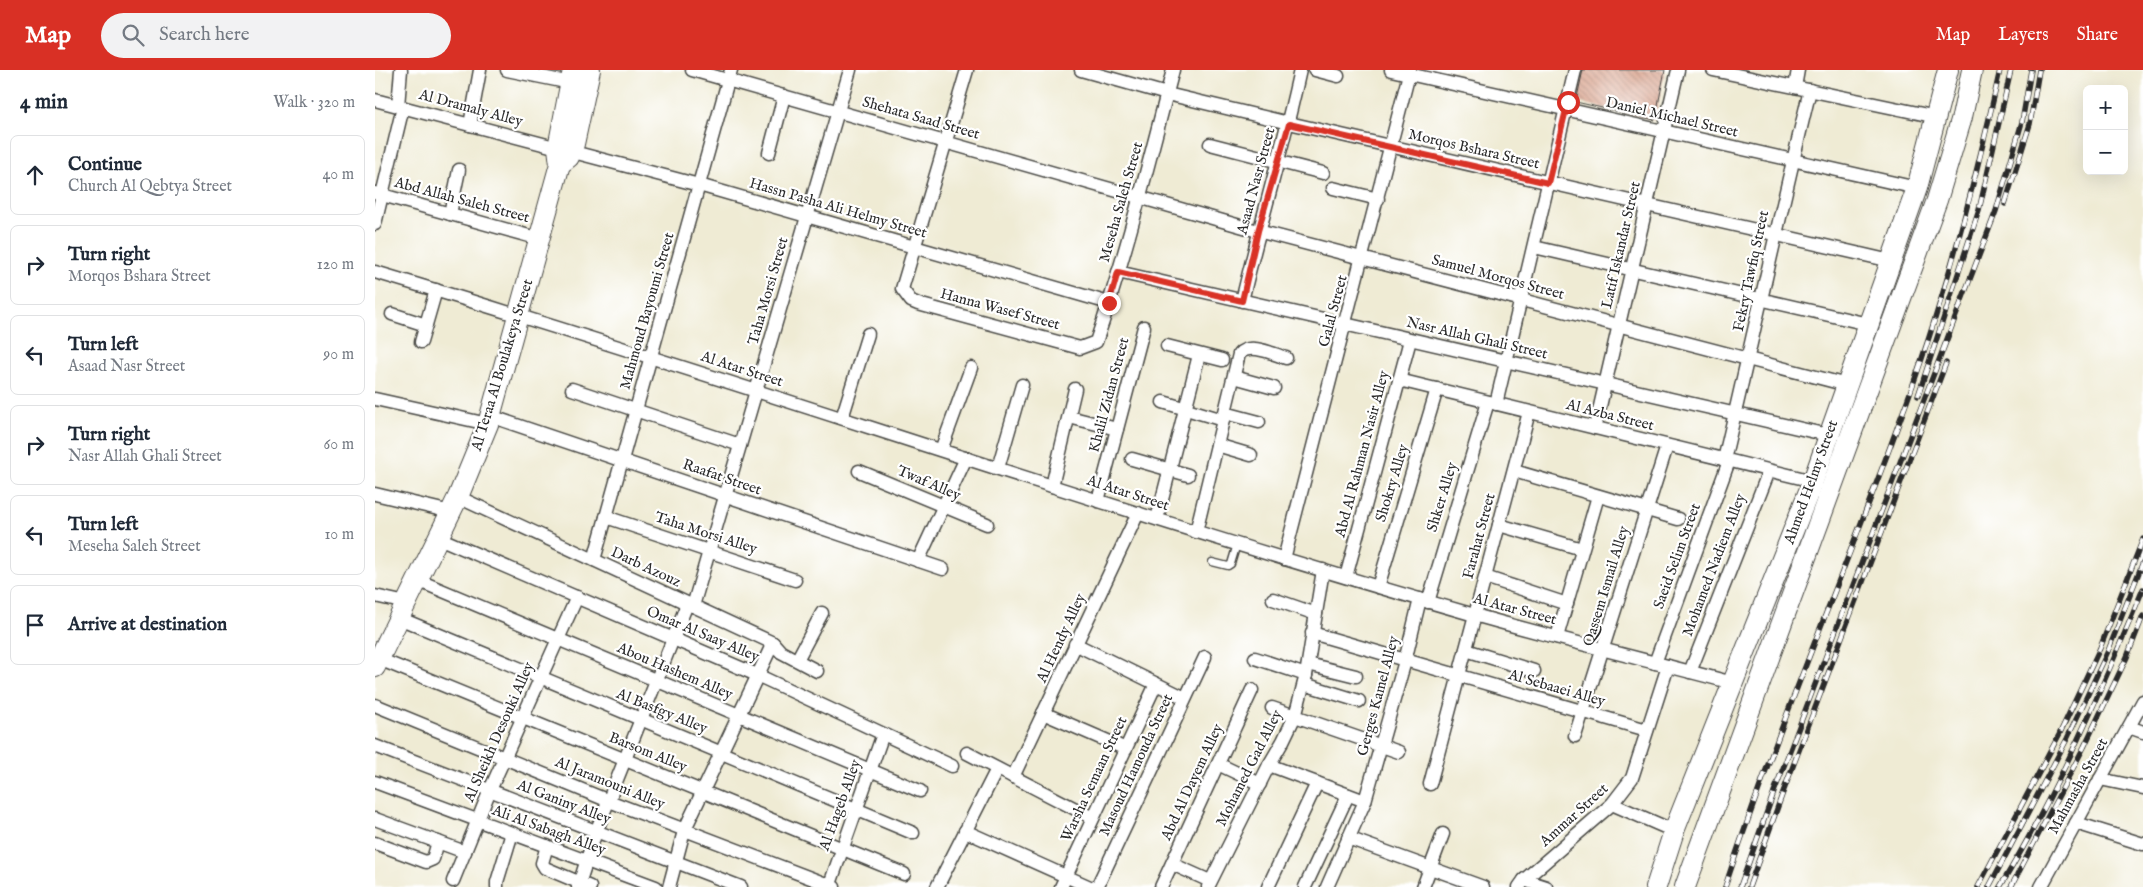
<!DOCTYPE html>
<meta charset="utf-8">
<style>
:root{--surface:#fff;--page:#f2f2f3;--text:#1f2937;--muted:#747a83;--line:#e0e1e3;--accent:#d93025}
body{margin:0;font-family:"IM FELL English",serif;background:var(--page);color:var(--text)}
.controls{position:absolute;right:15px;top:15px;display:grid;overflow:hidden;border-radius:8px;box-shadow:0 5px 20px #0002}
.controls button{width:45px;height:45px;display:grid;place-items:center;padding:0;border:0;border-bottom:1px solid var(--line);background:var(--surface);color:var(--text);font:25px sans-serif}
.stop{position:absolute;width:15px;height:15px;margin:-11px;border:4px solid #d93025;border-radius:50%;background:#fff}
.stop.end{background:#d93025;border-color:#fff;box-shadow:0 1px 5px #0008}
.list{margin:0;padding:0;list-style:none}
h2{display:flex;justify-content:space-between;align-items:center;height:65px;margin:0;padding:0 20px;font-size:21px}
h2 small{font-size:16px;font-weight:400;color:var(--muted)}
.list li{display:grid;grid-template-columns:32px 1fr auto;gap:15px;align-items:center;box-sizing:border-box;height:80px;margin:0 10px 10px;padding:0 10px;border:1px solid var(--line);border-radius:8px}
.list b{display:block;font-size:19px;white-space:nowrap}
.list p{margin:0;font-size:16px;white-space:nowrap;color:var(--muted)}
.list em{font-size:16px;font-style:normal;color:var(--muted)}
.icon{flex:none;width:28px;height:28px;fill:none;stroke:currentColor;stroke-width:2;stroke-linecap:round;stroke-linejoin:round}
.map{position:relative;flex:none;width:1768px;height:817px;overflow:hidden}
header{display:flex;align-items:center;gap:30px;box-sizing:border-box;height:70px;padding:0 25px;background:var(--accent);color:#fff}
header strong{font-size:24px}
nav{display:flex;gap:28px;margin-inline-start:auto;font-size:18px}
.search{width:350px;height:45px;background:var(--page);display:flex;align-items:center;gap:12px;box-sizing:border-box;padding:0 18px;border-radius:28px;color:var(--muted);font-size:19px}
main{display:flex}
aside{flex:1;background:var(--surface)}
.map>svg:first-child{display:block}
</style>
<header>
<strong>Map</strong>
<div class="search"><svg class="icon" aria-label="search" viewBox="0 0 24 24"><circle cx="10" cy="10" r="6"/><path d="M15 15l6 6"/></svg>Search here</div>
<nav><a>Map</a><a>Layers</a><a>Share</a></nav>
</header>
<main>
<aside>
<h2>4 min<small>Walk · 320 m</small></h2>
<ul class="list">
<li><svg class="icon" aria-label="ahead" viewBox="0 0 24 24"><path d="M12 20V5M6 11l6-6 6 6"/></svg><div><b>Continue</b><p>Church Al Qebtya Street</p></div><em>40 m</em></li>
<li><svg class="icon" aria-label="right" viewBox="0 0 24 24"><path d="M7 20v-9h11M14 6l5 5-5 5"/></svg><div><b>Turn right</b><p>Morqos Bshara Street</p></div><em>120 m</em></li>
<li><svg class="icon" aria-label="left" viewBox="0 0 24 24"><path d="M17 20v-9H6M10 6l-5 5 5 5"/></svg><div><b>Turn left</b><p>Asaad Nasr Street</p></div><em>90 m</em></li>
<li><svg class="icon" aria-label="right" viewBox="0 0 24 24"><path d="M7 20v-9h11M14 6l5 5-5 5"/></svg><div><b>Turn right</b><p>Nasr Allah Ghali Street</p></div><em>60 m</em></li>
<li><svg class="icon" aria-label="left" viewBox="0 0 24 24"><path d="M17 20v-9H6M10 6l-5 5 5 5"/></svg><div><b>Turn left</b><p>Meseha Saleh Street</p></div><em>10 m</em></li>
<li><svg class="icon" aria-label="arrive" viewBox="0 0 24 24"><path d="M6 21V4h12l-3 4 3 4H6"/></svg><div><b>Arrive at destination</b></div></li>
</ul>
</aside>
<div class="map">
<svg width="1768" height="817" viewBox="0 0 1768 817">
<defs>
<pattern id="building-back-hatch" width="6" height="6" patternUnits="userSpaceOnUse" patternTransform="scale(1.25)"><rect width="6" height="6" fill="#ddab97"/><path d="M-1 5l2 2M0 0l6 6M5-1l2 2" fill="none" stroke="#b38b7b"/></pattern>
</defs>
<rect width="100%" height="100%" fill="#fff"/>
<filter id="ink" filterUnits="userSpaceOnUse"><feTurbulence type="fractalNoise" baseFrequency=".02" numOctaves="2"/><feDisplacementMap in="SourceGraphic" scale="10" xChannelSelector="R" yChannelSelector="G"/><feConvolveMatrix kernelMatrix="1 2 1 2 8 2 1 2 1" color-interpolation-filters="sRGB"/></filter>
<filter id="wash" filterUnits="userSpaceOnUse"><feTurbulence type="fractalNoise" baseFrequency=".0096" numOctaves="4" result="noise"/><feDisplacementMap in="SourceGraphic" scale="20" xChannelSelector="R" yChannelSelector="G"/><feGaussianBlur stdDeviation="1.12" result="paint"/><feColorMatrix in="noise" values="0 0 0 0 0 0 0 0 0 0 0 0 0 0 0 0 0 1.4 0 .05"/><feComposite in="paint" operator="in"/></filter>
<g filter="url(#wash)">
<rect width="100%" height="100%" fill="#efebd4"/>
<g id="blocks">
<!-- building -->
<path fill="url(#building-back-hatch)" d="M1208,0h82l-10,50 -79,-18z"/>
</g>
</g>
<g filter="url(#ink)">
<use href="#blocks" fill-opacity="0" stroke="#484844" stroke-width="1"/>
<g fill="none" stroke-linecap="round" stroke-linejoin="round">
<!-- lane casing -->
<g stroke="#484844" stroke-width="9">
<path id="lane" d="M837,492l16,4 3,-2 6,-20"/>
</g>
<!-- street casing -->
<g stroke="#484844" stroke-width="15">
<g id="street">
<path d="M132,0l64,13"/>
<path d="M317,0l566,161 589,154"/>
<path d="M592,0l-65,219 9,12 7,3 162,44 16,-6c31,-90 53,-181 77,-272"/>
<path d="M706,0l86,24 122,29 602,138"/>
<path d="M940,0l23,6"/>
<path d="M1016,0l526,118"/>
<path d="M1338,0l224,47"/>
<path d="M1420,17l3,-17"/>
<path d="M0,30l324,85 410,118"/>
<path d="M23,36l3,-36"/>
<path d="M95,55l10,-55"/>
<path d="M835,74l113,29"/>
<path d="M394,83l15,-57"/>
<path d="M958,118l45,11"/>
<path d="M0,123l165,46"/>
<path d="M75,144l9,-44"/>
<path d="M0,154l28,-117"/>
<path d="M1159,177l334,77"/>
<path d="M0,202c367,109 728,237 1096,342 87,25 175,46 262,69"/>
<path d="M743,202l710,163"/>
<path d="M867,231c18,-77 41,-153 58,-231"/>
<path d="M17,244l34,11"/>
<path d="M46,272l15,-52"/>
<path d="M792,276l55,14"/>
<path d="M859,307l40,11"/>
<path d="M1024,310l414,101"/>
<path d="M197,319l168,56"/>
<path d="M0,329l113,25"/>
<path d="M788,332l60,18"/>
<path d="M1121,334l79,-334"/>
<path d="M850,343l34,9"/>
<path d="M115,346l453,153"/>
<path d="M694,347l48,12"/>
<path d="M467,348l26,-84"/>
<path d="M1220,358l83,-358"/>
<path d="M842,375l34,10"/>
<path d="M566,380l30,-82"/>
<path d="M757,389l56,16"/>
<path d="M1349,390c29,-123 56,-247 86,-370"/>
<path d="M623,398l24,-83"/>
<path d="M484,401l128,53"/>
<path d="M1139,401l164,48"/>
<path d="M677,416l23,-97"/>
<path d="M0,424l76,18"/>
<path d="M83,427l315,146 8,9 36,19"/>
<path d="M723,431l46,-174"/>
<path d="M231,447l189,63"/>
<path d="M782,449l42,-164"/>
<path d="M1124,455l83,24"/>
<path d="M821,462l43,-178c11,-12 34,0 47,4"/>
<path d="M64,468l318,137 195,91"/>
<path d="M909,489l126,-489"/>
<path d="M219,490l137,-490"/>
<path d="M543,491l48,-103"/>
<path d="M971,507l64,-237"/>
<path d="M1110,507l82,27"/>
<path d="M42,510l503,211"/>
<path d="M1003,517l59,-198"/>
<path d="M0,526l31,7"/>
<path d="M898,529l43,15"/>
<path d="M1053,532l60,-200"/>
<path d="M318,536l157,-536"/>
<path d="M24,548l514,215"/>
<path d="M937,563l335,97"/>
<path d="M1182,567l41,-141"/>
<path d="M700,574l110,54"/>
<path d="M1091,580l68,21"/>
<path d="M880,588l51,17"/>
<path d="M4,589l525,215"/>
<path d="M422,590l25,-47"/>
<path d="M1280,593l74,-202"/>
<path d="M933,594l48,12"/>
<path d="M1315,602l79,-201"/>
<path d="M929,614l55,17"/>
<path d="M0,635l234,96 225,86"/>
<path d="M897,638l127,44"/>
<path d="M668,643l83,36"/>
<path d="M1754,657l14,5"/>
<path d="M1200,666l92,-290"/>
<path d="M0,676l366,141"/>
<path d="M592,683l126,65"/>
<path d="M843,694l42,20"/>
<path d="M894,695l96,36"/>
<path d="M638,707l125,-264"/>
<path d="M1725,709l43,9"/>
<path d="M0,712l281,105"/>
<path d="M1055,714l99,-372"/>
<path d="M1237,734l62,27"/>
<path d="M0,749l90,33"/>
<path d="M1701,753l67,21"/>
<path d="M590,761l125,56"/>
<path d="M973,768l135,49"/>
<path d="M0,773l51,19 7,-3 5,-17"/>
<path d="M172,776l-5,17 3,5 45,19"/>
<path d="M797,794l38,17"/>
<path d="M1149,810l22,7"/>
<path d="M78,811l37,-91 87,-193"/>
<path d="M122,817v-5l15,-49"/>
<path d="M203,817l18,-55 91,-228"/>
<path d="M294,817l15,-56 89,-188"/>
<path d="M454,817l54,-153"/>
<path d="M562,817l60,-118"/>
<path d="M686,817l95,-203"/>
<path d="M722,817l108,-230"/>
<path d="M786,817l91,-197"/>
<path d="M833,817l61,-122 14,-24 12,-25 11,-41 17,-105"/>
<path d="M893,817l49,-104"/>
<path d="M930,817l43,-92"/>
<path d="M952,817l38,-86 40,-140 15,-62"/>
<path d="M1048,817l20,-53"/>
<path d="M1144,817l5,-7 88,-76 20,-26 36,-112"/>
<path d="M1666,817l102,-186"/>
</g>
</g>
<!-- primary casing -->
<g stroke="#484844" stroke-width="22">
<g id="primary">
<path d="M185,94l9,-7 5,-13 16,-74"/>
<path d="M0,597l83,-170 30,-73 72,-260 -2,-16 15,-78"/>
<path d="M1281,817l18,-56 139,-350 104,-293 31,-118"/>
<path d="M1310,817l252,-687 25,-83 10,-47"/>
</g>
</g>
<!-- lane -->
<use href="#lane" stroke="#fff" stroke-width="6"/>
<!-- street -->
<use href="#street" stroke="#fff" stroke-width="12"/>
<!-- primary -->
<use href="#primary" stroke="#fff" stroke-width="20"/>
<!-- rail casing -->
<g stroke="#2b2b2b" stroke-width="5.5">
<g id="rail">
<path d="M1630,134l25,-80 9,-54"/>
<path d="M1543,326l61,-186 32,-140"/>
<path d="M1350,817c52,-158 118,-311 175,-467 43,-113 74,-232 100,-350"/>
<path d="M1365,817l34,-95 222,-581 26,-89 9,-52"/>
<path d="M1374,817l33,-92 164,-432"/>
<path d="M1603,817l81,-152 41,-87 43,-109"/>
<path d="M1614,817l78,-148 41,-88 35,-89"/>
<path d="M1625,817c57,-94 101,-196 143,-298"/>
<path d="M1636,817l73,-140 43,-90 16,-41"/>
</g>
</g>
<!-- rail -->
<use href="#rail" stroke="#fff" stroke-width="4" stroke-dasharray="11" stroke-linecap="butt"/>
</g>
</g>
<g fill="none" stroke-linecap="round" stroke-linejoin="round" filter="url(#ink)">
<!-- route -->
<path stroke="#d93025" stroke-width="6" d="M734,233l9,-31 124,29 16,-70 31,-107 259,59 20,-81"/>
</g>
<g text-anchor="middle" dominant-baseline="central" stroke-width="4.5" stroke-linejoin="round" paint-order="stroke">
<!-- street labels -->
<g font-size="15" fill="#2b2b2b" stroke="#fff">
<text transform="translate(96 38) rotate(15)">Al Dramaly Alley</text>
<text transform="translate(1297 47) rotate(13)">Daniel Michael Street</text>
<text transform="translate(546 48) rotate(16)">Shehata Saad Street</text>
<text transform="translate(1099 79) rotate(13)">Morqos Bshara Street</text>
<text transform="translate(881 111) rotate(-75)">Asaad Nasr Street</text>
<text transform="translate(87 130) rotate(15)">Abd Allah Saleh Street</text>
<text transform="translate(746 132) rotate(-74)">Meseha Saleh Street</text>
<text transform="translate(463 138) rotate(16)">Hassn Pasha Ali Helmy Street</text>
<text transform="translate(1246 175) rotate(-77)">Latif Iskandar Street</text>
<text transform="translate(1376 201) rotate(-78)">Fekry Tawfiq Street</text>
<text transform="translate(1123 207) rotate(15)">Samuel Morqos Street</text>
<text transform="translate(393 221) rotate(-74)">Taha Morsi Street</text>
<text transform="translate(625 239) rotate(15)">Hanna Wasef Street</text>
<text transform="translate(272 241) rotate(-74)">Mahmoud Bayoumi Street</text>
<text transform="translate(958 241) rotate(-75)">Galal Street</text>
<text transform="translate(1102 268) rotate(13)">Nasr Allah Ghali Street</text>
<text transform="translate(127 295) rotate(-73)">Al Teraa Al Boulakeya Street</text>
<text transform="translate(367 299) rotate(18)">Al Atar Street</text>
<text transform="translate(734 325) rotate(-75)">Khalil Zidan Street</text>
<text transform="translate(1235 345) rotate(14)">Al Azba Street</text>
<text transform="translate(987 384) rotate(-75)">Abd Al Rahman Nasir Alley</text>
<text transform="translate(347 407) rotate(19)">Raafat Street</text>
<text transform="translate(1436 412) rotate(-70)">Ahmed Helmy Street</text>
<text transform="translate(554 413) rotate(23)">Twaf Alley</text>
<text transform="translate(1017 413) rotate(-73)">Shokry Alley</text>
<text transform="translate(753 423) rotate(18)">Al Atar Street</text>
<text transform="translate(1067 427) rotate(-73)">Shker Alley</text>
<text transform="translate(331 463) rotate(18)">Taha Morsi Alley</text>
<text transform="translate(1104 466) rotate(-75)">Farahat Street</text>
<text transform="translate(1302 486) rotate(-70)">Saeid Selim Street</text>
<text transform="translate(1339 495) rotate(-69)">Mohamed Nadiem Alley</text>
<text transform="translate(271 497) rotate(25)">Darb Azouz</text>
<text transform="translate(1231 516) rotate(-73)">Qassem Ismail Alley</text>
<text transform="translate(1140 539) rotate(15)">Al Atar Street</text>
<text transform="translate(328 564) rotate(23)">Omar Al Saay Alley</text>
<text transform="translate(686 568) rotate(-65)">Al Hendy Alley</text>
<text transform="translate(300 601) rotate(23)">Abou Hashem Alley</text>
<text transform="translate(1182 618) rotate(16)">Al Sebaaei Alley</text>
<text transform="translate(1003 626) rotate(-75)">Gerges Kamel Alley</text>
<text transform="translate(287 641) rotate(22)">Al Basfgy Alley</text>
<text transform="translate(124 662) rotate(-66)">Al Sheikh Desouki Alley</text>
<text transform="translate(273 682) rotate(22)">Barsom Alley</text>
<text transform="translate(761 695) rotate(-65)">Masoud Hamouda Street</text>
<text transform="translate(874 698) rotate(-63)">Mohamed Gad Alley</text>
<text transform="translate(719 709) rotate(-65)">Warsha Semaan Street</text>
<text transform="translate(817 712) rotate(-65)">Abd Al Dayem Alley</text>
<text transform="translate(235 713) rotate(22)">Al Jaramouni Alley</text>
<text transform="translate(1703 716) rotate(-61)">Mahmasha Street</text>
<text transform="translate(189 732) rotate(21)">Al Ganiny Alley</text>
<text transform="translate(465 735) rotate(-70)">Al Hageb Alley</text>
<text transform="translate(1199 745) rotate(-42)">Ammar Street</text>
<text transform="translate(174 760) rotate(20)">Ali Al Sabagh Alley</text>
</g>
</g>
</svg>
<div class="controls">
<button>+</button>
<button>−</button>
</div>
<div class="stop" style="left:1193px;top:32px"></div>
<div class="stop end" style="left:734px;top:233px"></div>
</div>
</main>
